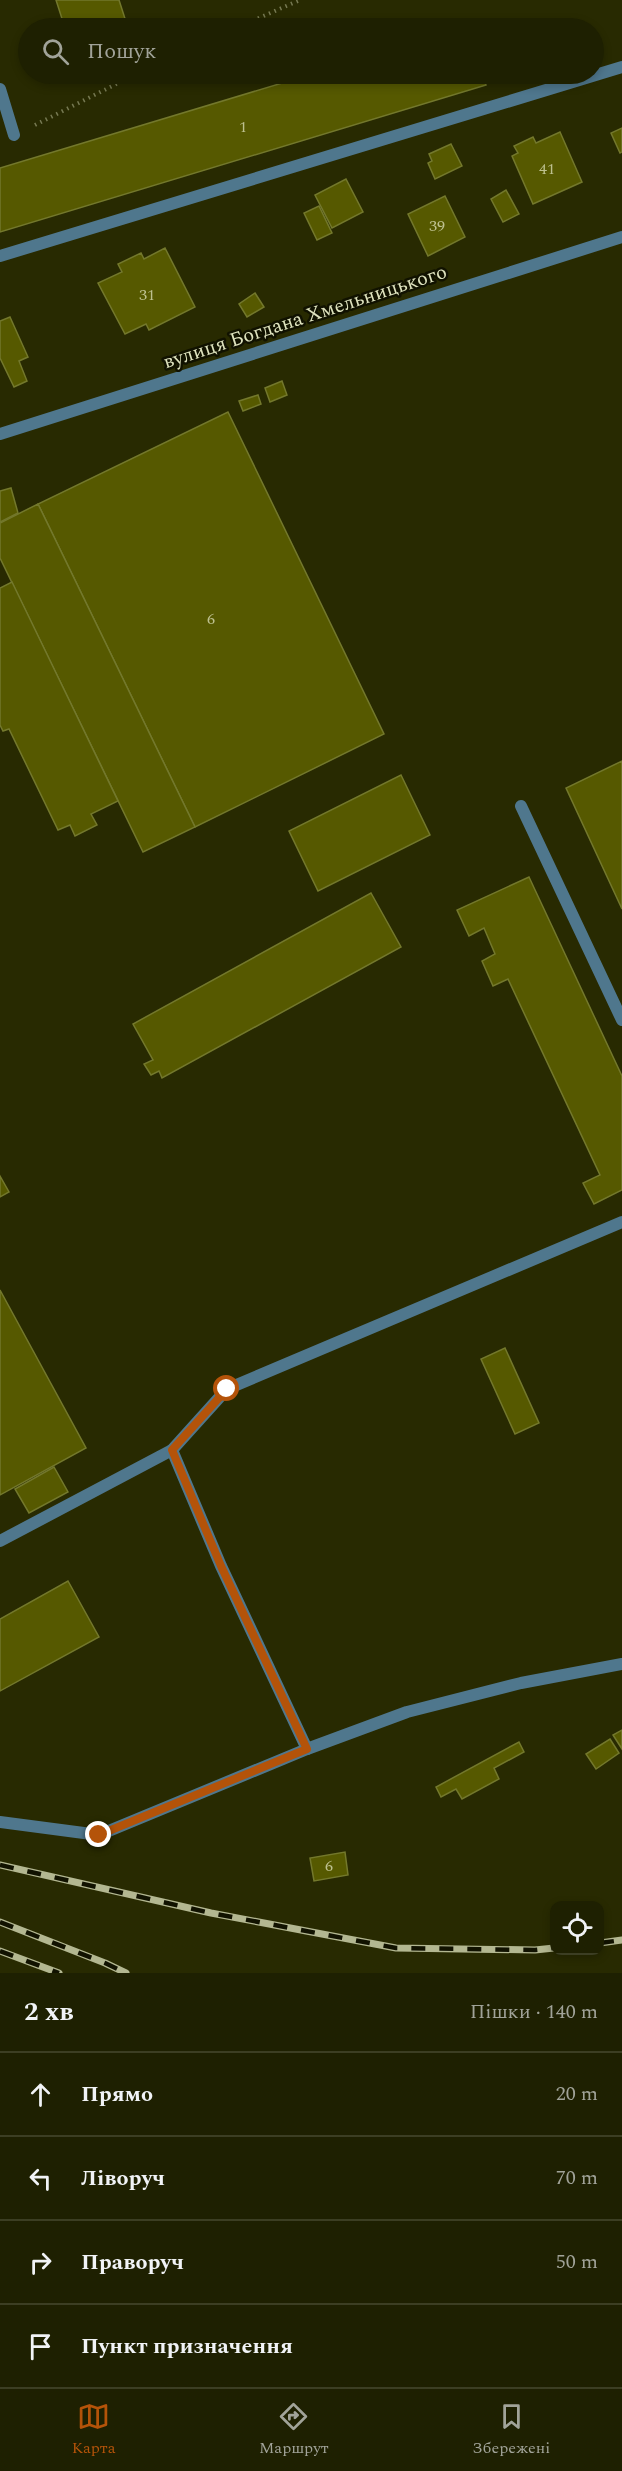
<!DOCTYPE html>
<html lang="uk">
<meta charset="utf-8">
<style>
:root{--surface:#1e2001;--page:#2b2d10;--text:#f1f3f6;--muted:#a1a399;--line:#3c3e23;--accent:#b45309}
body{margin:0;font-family:Spectral,serif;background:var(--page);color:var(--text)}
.controls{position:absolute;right:18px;bottom:18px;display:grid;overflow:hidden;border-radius:12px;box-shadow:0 3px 9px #0003}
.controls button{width:54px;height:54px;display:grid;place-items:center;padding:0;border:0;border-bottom:2px solid var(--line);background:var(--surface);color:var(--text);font:30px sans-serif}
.stop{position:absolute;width:18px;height:18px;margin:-14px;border:4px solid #b45309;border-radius:50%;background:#fff}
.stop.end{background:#b45309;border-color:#fff;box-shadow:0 2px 6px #0008}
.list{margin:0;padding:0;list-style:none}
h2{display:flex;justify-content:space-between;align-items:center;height:78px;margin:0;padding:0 24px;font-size:26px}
h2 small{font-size:20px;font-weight:400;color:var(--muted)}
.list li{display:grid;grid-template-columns:39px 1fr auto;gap:18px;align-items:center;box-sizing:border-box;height:84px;padding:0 24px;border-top:2px solid var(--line)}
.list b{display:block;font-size:22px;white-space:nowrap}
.list em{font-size:20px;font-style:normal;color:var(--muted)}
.icon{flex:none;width:33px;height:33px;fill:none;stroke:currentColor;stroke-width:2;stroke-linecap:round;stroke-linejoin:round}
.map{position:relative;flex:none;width:622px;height:1973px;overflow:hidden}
.search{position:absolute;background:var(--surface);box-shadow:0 3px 9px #0003;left:18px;right:18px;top:18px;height:66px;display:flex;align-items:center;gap:15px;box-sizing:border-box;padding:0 21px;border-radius:33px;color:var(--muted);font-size:22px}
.sheet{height:414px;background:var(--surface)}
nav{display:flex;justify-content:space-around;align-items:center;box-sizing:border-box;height:84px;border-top:2px solid var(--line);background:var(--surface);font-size:16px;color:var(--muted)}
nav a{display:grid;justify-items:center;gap:3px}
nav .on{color:var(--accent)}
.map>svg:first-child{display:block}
</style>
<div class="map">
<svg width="622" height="1973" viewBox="0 0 622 1973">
<rect width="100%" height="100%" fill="#282a01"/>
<!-- building -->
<g fill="#565900" stroke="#73782c" stroke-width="1.5">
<path d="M56,0h63l9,28h-63z"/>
<path d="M312,74h170l4,11 -486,147v-64z"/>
<path d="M622,128v24l-2,1 -9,-20z"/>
<path d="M560,132l22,50 -49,22 -21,-48 6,-3 -4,-7 19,-9 3,6z"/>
<path d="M451,144l11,22 -27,13 -7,-16 4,-2 -3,-7z"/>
<path d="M346,179l17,33 -31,16 -17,-33z"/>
<path d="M506,190l13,24 -16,8 -12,-23z"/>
<path d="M445,196l20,41 -37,19 -20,-42z"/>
<path d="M319,206l13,27 -15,7 -13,-27z"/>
<path d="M165,248l30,59 -46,23 -3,-6 -21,10 -27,-51 24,-11 -4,-8 23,-11 3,6z"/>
<path d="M255,293l9,14 -17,10 -8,-13z"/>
<path d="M10,317l18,40 -9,4 8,20 -13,6 -14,-29v-37z"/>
<path d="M282,381l5,14 -17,7 -5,-14z"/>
<path d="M258,395l3,9 -18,7 -4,-10z"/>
<path d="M228,412l156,322 -189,93 -157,-323z"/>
<path d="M11,488l7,25 -18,9v-31z"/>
<path d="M38,504l157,323 -52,25 -143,-294v-35z"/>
<path d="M12,582l106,219 -27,13 6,11 -22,11 -5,-11 -12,5 -49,-101 -6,2 -3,-6v-137z"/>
<path d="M622,761v148l-56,-121z"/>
<path d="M401,775l29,60 -112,56 -29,-60z"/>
<path d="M529,877l93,199v114l-28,14 -11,-21 17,-8 -92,-196 -15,7 -11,-25 13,-7 -11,-26 -15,8 -12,-26z"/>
<path d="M371,893l30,54 -239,131 -3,-7 -8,4 -7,-11 9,-4 -20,-36z"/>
<path d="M0,1176l9,16 -9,5z"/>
<path d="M0,1290l86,158 -86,47z"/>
<path d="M505,1348l34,75 -24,11 -34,-75z"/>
<path d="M54,1467l14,25 -39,21 -14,-24z"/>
<path d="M68,1581l31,56 -99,54v-72z"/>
<path d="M622,1730v19l-9,-14z"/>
<path d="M610,1739l9,14 -23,16 -10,-15z"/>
<path d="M519,1742l5,10 -30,16 5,11 -37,20 -6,-10 -15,8 -5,-10z"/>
<path d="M345,1852l3,23 -34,6 -4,-23z"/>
</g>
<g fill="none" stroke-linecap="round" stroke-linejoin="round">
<!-- path -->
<g stroke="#767952" stroke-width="4" stroke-dasharray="1.5 4.5" stroke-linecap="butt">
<path d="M236,28l64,-28"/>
<path d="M35,125l101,-51"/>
</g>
<!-- lane -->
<g stroke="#4f778d" stroke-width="12">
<path d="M0,89l14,46"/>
<path d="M0,256l622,-189"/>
<path d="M521,806l101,214"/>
<path d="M0,1541l172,-91"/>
<path d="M307,1749l-86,-183 -49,-116 55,-61 395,-167"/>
</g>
<!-- street -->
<g stroke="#4f778d" stroke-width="12">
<path d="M0,434l622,-197"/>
<path d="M0,1822l99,13 208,-86 100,-37 114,-29 101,-19"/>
</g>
<!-- rail casing -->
<g stroke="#b3b791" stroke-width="7">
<g id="rail">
<path d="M0,1865l211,48 185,35 139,2 19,-2"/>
<path d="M0,1922l105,41 21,10"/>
<path d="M600,1943l22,-3"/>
<path d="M0,1951l59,22"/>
</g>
</g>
<!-- rail -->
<use href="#rail" stroke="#111200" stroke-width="4.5" stroke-dasharray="14" stroke-linecap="butt"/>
</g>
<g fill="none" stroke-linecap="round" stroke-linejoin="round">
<!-- route -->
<path stroke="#b45309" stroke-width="8" d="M99,1835l208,-86 -86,-183 -49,-116 55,-61"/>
</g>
<g text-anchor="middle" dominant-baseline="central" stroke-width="5" stroke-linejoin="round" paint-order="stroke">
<!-- number labels -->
<g font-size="16" fill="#bdc08e">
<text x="243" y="127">1</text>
<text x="547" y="169">41</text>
<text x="437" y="226">39</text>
<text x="147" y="295">31</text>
<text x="211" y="619">6</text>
<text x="329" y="1866">6</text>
</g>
<!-- street labels -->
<g font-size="20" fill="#dfe3be" stroke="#111200">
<text transform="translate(305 317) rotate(-18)">вулиця Богдана Хмельницького</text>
</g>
</g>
</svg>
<div class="controls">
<button><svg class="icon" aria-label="locate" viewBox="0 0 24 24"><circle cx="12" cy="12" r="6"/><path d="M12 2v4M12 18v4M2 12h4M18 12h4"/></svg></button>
</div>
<div class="stop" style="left:227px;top:1389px"></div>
<div class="stop end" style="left:99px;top:1835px"></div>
<div class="search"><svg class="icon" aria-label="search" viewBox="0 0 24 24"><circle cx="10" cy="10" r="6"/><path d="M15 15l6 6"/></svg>Пошук</div>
</div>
<section class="sheet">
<h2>2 хв<small>Пішки · 140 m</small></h2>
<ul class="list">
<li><svg class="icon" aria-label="ahead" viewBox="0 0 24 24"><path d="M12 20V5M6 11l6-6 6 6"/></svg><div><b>Прямо</b></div><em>20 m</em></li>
<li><svg class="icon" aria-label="left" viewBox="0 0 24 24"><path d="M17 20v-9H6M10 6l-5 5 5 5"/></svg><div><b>Ліворуч</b></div><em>70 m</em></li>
<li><svg class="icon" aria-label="right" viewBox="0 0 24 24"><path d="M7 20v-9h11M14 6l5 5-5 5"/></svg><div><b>Праворуч</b></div><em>50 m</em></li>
<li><svg class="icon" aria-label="arrive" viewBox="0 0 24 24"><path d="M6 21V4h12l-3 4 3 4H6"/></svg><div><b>Пункт призначення</b></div></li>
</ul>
</section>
<nav>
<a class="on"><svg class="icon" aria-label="map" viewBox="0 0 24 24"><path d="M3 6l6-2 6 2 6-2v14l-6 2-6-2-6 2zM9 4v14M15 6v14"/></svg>Карта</a>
<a><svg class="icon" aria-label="directions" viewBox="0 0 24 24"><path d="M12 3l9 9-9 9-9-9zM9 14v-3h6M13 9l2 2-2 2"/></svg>Маршрут</a>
<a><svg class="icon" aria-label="saved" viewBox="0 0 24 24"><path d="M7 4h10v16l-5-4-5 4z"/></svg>Збережені</a>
</nav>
